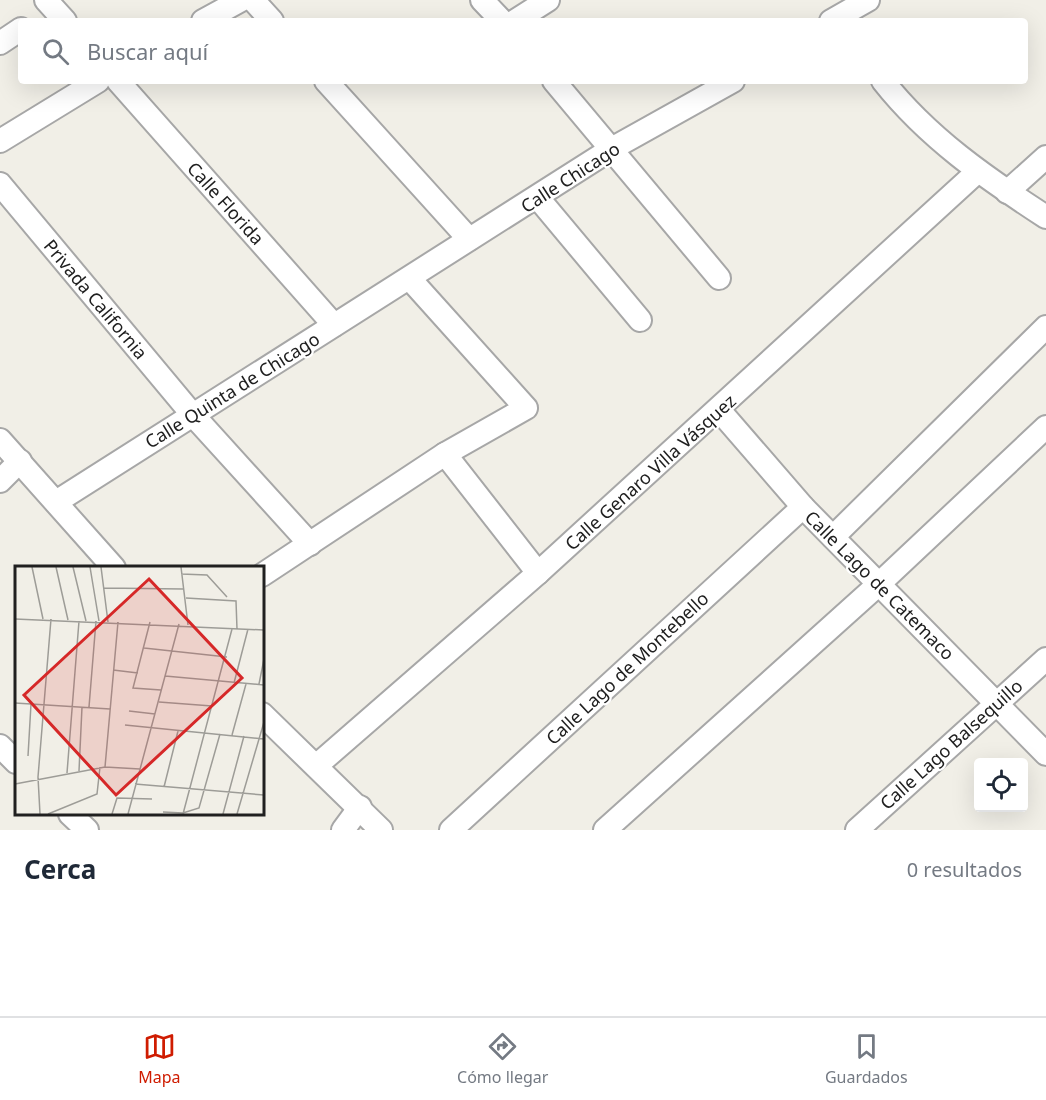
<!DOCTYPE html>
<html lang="es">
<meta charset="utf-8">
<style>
:root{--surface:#fff;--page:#f2f2f3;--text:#1f2937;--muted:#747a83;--line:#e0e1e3;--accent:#cf1c01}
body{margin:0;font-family:"Noto Sans",sans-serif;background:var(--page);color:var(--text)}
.controls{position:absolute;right:18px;bottom:18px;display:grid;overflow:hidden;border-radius:6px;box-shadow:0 6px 24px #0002}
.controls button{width:54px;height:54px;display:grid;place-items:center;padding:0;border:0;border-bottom:2px solid var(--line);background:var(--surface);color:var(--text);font:30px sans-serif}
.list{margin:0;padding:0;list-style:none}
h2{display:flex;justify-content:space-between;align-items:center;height:78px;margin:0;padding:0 24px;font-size:26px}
h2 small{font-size:20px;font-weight:400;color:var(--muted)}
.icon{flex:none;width:33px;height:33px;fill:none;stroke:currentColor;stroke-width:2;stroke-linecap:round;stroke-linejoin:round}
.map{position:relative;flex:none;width:1046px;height:830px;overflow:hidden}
.search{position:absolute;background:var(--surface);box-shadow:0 6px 24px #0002;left:18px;right:18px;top:18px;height:66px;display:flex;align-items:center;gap:15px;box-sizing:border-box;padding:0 21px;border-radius:6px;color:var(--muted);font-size:22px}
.sheet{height:186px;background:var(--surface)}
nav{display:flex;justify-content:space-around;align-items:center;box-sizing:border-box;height:84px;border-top:2px solid var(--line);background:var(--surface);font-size:16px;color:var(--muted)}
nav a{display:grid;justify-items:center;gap:3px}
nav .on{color:var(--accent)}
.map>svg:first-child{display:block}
</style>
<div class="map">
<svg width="1046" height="830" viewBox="0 0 1046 830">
<rect width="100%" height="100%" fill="#f1efe7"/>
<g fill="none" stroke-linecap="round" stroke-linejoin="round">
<!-- minor casing -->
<g stroke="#a7a7a7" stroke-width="26">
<g id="minor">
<path d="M46,0l19,21"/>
<path d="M253,0l19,21"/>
<path d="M482,0l20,21"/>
<path d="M203,21l38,-21"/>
<path d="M515,21l33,-21"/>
<path d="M831,21l37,-21"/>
<path d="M0,43l21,-14"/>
<path d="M118,81l216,244"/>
<path d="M326,81l143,158"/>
<path d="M554,81l165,197"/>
<path d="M883,81c45,57 103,97 163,136"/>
<path d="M0,141l98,-60"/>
<path d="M0,184l192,230 118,130"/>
<path d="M1007,192l39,-35"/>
<path d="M538,198l102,122"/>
<path d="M719,410l84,97 243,247"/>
<path d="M0,440l114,128"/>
<path d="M445,454l93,119"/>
<path d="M0,481l20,-20"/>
<path d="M56,502l557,-354 120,-67"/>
<path d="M833,537l213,-210"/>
<path d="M262,575l183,-121 81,-46 -116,-129"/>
<path d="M262,714l119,116"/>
<path d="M0,746l16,16"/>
<path d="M316,766l222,-193 439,-401"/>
<path d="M70,814l17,16"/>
<path d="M343,830l17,-23"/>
<path d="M451,830l352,-323"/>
<path d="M605,830l275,-247 166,-156"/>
<path d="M857,830l189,-171"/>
</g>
</g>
<!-- minor -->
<use href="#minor" stroke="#fff" stroke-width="22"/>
</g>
<g text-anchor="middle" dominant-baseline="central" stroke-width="4.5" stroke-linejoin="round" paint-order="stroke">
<!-- street labels -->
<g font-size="18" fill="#202020" stroke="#fff">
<text transform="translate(570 177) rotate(-33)">Calle Chicago</text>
<text transform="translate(226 203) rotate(48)">Calle Florida</text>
<text transform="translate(96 299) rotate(50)">Privada California</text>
<text transform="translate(232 390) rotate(-32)">Calle Quinta de Chicago</text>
<text transform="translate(650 472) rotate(-42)">Calle Genaro Villa Vásquez</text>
<text transform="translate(880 585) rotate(45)">Calle Lago de Catemaco</text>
<text transform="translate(627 668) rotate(-43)">Calle Lago de Montebello</text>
<text transform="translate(951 744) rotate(-42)">Calle Lago Balsequillo</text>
</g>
</g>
<!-- overview -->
<g transform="translate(15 566)">
<rect width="249" height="249" fill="#f1efe7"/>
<path fill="none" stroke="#9d9c97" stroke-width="1.5" d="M17,1l11,52M41,1l12,53M58,1l13,54M75,1l9,54M86,1l7,55M166,1l7,58M166,8l26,1 20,22M89,22l79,1M171,32l50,3 1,28M0,53l249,11M135,56l-17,66 28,2M129,82l83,9M98,104l25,3M150,110l99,9M219,117l14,-54M244,118l5,-25M144,136l53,4M0,137l95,6M74,141l7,-86M114,145l26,3M110,159l139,14M217,169l14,-51M13,190l3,-52M90,201l13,-145M64,205l3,-64M52,207l12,-152M0,218l90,-17 35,2M120,218l129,11M149,221l14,-56M148,246l20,1 16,-5 21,-74M25,248l-2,-37 13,-158M33,248l49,-20 3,-27M97,248l5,-16 35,1M113,248l51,-190M168,248l49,-185M208,248l21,-78M222,248l27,-92"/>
<path fill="#d62828" fill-opacity="0.15" stroke="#d62828" stroke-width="3" d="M134,13l93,99 -126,117 -92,-100z"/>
<rect width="249" height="249" fill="none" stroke="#202020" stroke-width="3"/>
</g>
</svg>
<div class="controls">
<button><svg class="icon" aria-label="locate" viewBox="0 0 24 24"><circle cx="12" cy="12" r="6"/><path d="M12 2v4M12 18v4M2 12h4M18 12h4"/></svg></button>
</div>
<div class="search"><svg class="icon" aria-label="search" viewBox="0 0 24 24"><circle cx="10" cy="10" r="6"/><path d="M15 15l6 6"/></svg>Buscar aquí</div>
</div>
<section class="sheet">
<h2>Cerca<small>0 resultados</small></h2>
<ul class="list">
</ul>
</section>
<nav>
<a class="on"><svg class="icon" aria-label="map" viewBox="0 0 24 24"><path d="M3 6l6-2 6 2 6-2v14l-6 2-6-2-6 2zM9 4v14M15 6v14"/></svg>Mapa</a>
<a><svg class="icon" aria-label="directions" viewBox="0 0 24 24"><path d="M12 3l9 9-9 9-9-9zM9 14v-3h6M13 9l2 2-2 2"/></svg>Cómo llegar</a>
<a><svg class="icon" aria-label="saved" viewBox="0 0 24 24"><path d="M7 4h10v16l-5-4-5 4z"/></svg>Guardados</a>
</nav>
